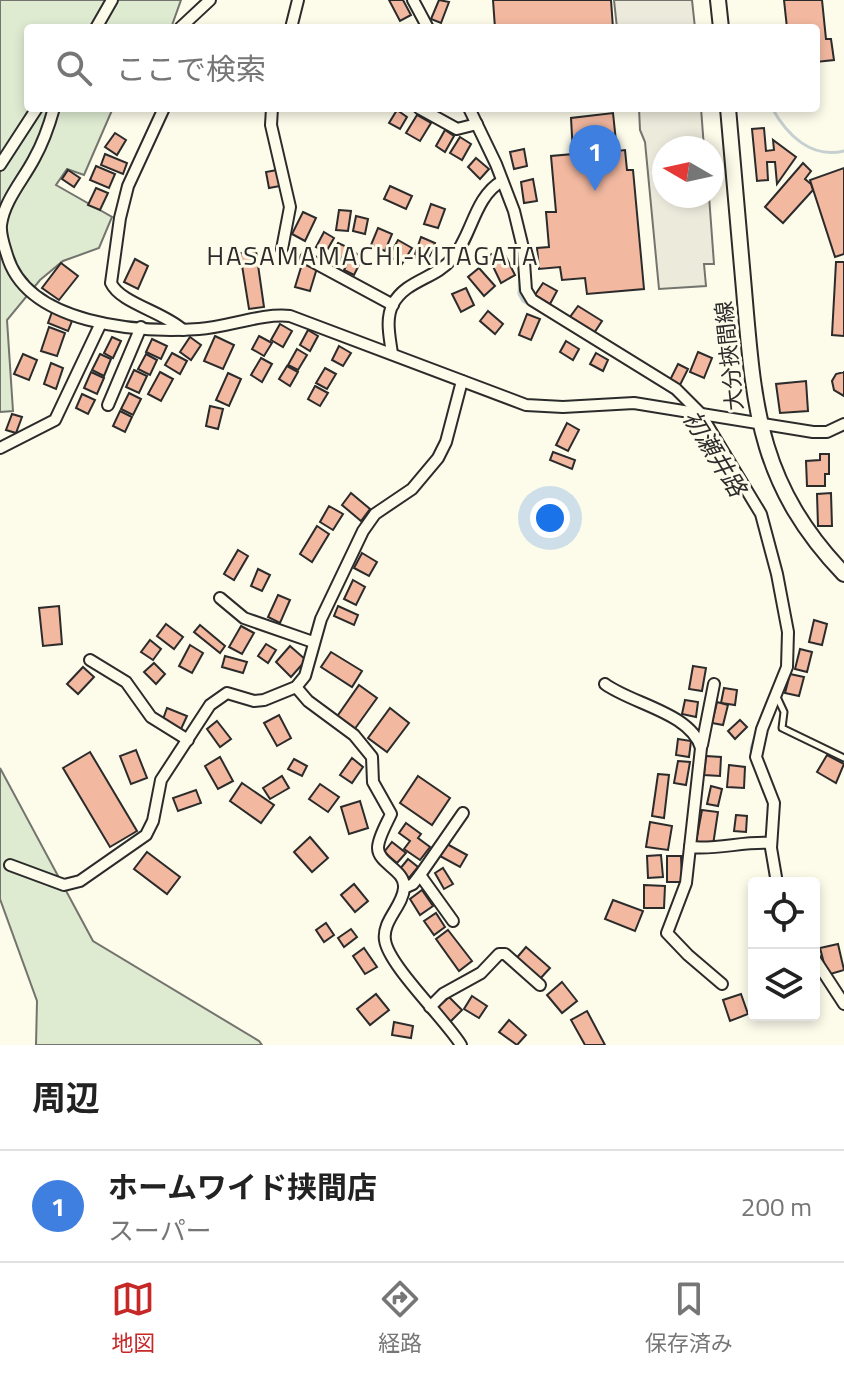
<!DOCTYPE html>
<html lang="ja">
<meta charset="utf-8">
<style>
:root{--surface:#fff;--page:#f2f2f2;--text:#222;--muted:#767676;--line:#e0e0e0;--accent:#c62828}
body{margin:0;font-family:"Titillium Web","Noto Sans JP",sans-serif;background:var(--page);color:var(--text)}
.controls{position:absolute;right:24px;bottom:24px;display:grid;overflow:hidden;border-radius:8px;box-shadow:0 4px 12px #0003}
.controls button{width:72px;height:72px;display:grid;place-items:center;padding:0;border:0;border-bottom:2px solid var(--line);background:var(--surface);color:var(--text);font:40px sans-serif}
.compass{position:absolute;left:652px;top:136px;width:72px;height:72px;border-radius:50%;background:var(--surface);box-shadow:0 4px 12px #0003;rotate:279deg}
.you{position:absolute;left:550px;top:518px;width:28px;height:28px;margin:-20px;border:6px solid #fff;border-radius:50%;background:#1a73e8;box-shadow:0 0 0 12px #1a73e833}
.badge{display:grid;place-items:center;width:52px;height:52px;border-radius:50%;background:var(--accent);color:#fff;font-size:26px;font-weight:700}
.pin{position:absolute;translate:-50% -66px;filter:drop-shadow(0 2px 4px #0008)}
.pin::after{content:'';position:absolute;top:42px;width:28px;height:24px;background:inherit;clip-path:polygon(0 0,100% 0,50% 100%)}
.list{margin:0;padding:0;list-style:none}
h2{display:flex;justify-content:space-between;align-items:center;height:104px;margin:0;padding:0 32px;font-size:34px}
h2 small{font-size:26px;font-weight:400;color:var(--muted)}
.list li{display:grid;grid-template-columns:52px 1fr auto;gap:24px;align-items:center;box-sizing:border-box;height:112px;padding:0 32px;border-top:2px solid var(--line)}
.list b{display:block;font-size:30px;white-space:nowrap}
.list p{margin:0;font-size:26px;white-space:nowrap;color:var(--muted)}
.list em{font-size:26px;font-style:normal;color:var(--muted)}
.icon{flex:none;width:44px;height:44px;fill:none;stroke:currentColor;stroke-width:2;stroke-linecap:round;stroke-linejoin:round}
.map{position:relative;flex:none;width:844px;height:1045px;overflow:hidden}
.search{position:absolute;background:var(--surface);box-shadow:0 4px 12px #0003;left:24px;right:24px;top:24px;height:88px;display:flex;align-items:center;gap:20px;box-sizing:border-box;padding:0 28px;border-radius:8px;color:var(--muted);font-size:30px}
.sheet{height:216px;background:var(--surface)}
nav{display:flex;justify-content:space-around;align-items:center;box-sizing:border-box;height:112px;border-top:2px solid var(--line);background:var(--surface);font-size:22px;color:var(--muted)}
nav a{display:grid;justify-items:center;gap:4px}
nav .on{color:var(--accent)}
.map>svg:first-child{display:block}
</style>
<div class="map">
<svg width="844" height="1045" viewBox="0 0 844 1045">
<rect width="100%" height="100%" fill="#fdfbea"/>
<!-- green -->
<g fill="#deebd1" stroke="#74746e" stroke-width="2">
<path d="M0,0h181l-10,28h-143v80h85l-29,67 -17,-6 -11,16 56,32 -13,31 -36,13 -23,19 -33,40 6,91 -13,1z"/>
<path d="M0,768l93,173 166,100 3,4h-226l1,-44 -37,-102z"/>
</g>
<!-- parking -->
<g fill="#eceadb" stroke="#74746e" stroke-width="2">
<path d="M614,0h78l3,28h-78z"/>
<path d="M639,108h62l3,40h-40v48h45l5,68h-10l2,22 -47,3 -14,-147 -5,-12z"/>
</g>
<g fill="none" stroke-linecap="round" stroke-linejoin="round">
<!-- stream -->
<g stroke="#c7d0d0" stroke-width="3">
<path d="M407,0l6,11"/>
<path d="M463,108l7,14"/>
<path d="M772,108c15,27 39,51 72,43"/>
<path d="M473,128l24,52"/>
<path d="M501,190l10,27"/>
<path d="M520,268l-1,26 4,7 101,61"/>
<path d="M664,387l13,10"/>
<path d="M752,755l-1,-7 11,-31"/>
<path d="M753,763l6,15"/>
<path d="M768,859l3,24"/>
<path d="M814,967l30,43"/>
</g>
</g>
<!-- building -->
<g fill="#f2b8a0" stroke="#2b2b2b" stroke-width="2">
<path d="M389,0h14l8,15 -11,6z"/>
<path d="M439,0l10,2 -8,21 -10,-4z"/>
<path d="M493,0h118l2,28h-118z"/>
<path d="M784,0h38l4,39h5l3,21 -18,2v-34h-29z"/>
<path d="M397,110l10,7 -7,12 -11,-6z"/>
<path d="M613,113l4,38 8,-1 2,20h6l11,119 -57,5 -2,-16 -23,2 -2,-13 -21,2 -2,-21 12,-1 -3,-35h10l-5,-56 22,-2 -2,-36z"/>
<path d="M417,115l14,8 -11,18 -14,-8z"/>
<path d="M764,128l2,23 8,-1 -1,-10 23,17 -19,27 -2,-22h-8l1,18 -11,1 -5,-52z"/>
<path d="M445,130l9,6 -9,16 -9,-6z"/>
<path d="M115,133l11,7 -9,15 -12,-8z"/>
<path d="M460,137l11,7 -9,16 -12,-7z"/>
<path d="M524,149l3,17 -13,3 -4,-17z"/>
<path d="M105,154l22,9 -4,11 -22,-9z"/>
<path d="M476,158l13,11 -9,10 -12,-12z"/>
<path d="M803,163l8,8 -6,8 6,5 2,6 -30,33 -18,-16z"/>
<path d="M96,166l19,8 -6,14 -19,-8z"/>
<path d="M844,168v86l-9,3 -25,-77z"/>
<path d="M68,170l12,8 -6,9 -12,-8z"/>
<path d="M277,170l3,16 -11,2 -3,-16z"/>
<path d="M533,179l4,22 -13,2 -3,-21z"/>
<path d="M390,186l22,10 -6,13 -22,-10z"/>
<path d="M96,188l12,5 -8,17 -12,-5z"/>
<path d="M431,204l14,5 -7,19 -14,-4z"/>
<path d="M339,210l12,1 -3,20 -12,-1z"/>
<path d="M303,212l13,6 -11,23 -13,-7z"/>
<path d="M356,216l12,3 -3,15 -12,-3z"/>
<path d="M378,228l14,6 -7,17 -14,-6z"/>
<path d="M324,232l10,6 -8,14 -10,-5z"/>
<path d="M421,237l14,6 -8,19 -13,-5z"/>
<path d="M398,240l14,8 -10,16 -13,-8z"/>
<path d="M338,243l9,4 -7,15 -9,-5z"/>
<path d="M502,249l13,26 -14,8 -13,-27z"/>
<path d="M256,251l8,56 -15,2 -9,-56z"/>
<path d="M353,252l10,5 -9,18 -10,-5z"/>
<path d="M135,259l13,7 -10,23 -14,-7z"/>
<path d="M836,262h8v74l-12,-1z"/>
<path d="M61,263l17,13 -19,24 -17,-12z"/>
<path d="M302,264l15,4 -7,23 -15,-4z"/>
<path d="M479,268l16,18 -11,10 -16,-19z"/>
<path d="M543,283l14,8 -7,13 -15,-9z"/>
<path d="M466,288l8,17 -13,7 -9,-18z"/>
<path d="M578,306l24,15 -8,12 -24,-16z"/>
<path d="M488,311l15,13 -8,10 -15,-13z"/>
<path d="M52,312l20,9 -4,10 -20,-8z"/>
<path d="M527,314l13,5 -9,21 -12,-5z"/>
<path d="M280,324l12,7 -9,16 -12,-7z"/>
<path d="M49,327l16,6 -8,23 -16,-5z"/>
<path d="M308,330l10,6 -8,15 -10,-6z"/>
<path d="M215,336l19,9 -11,24 -19,-8z"/>
<path d="M259,336l13,7 -8,13 -12,-7z"/>
<path d="M112,337l9,4 -8,17 -9,-5z"/>
<path d="M190,337l11,8 -10,15 -11,-8z"/>
<path d="M152,339l15,7 -6,13 -15,-7z"/>
<path d="M566,341l13,8 -6,11 -13,-8z"/>
<path d="M339,346l12,7 -8,13 -11,-6z"/>
<path d="M297,349l10,6 -9,15 -10,-5z"/>
<path d="M698,352l14,6 -8,20 -14,-6z"/>
<path d="M172,353l15,8 -7,13 -15,-9z"/>
<path d="M596,353l12,7 -5,11 -13,-7z"/>
<path d="M23,354l14,6 -8,20 -15,-6z"/>
<path d="M100,354l11,5 -7,17 -12,-6z"/>
<path d="M146,354l11,6 -7,15 -12,-6z"/>
<path d="M261,358l11,6 -10,18 -11,-7z"/>
<path d="M51,363l12,5 -7,21 -12,-5z"/>
<path d="M678,364l10,5 -8,16 -10,-5z"/>
<path d="M287,366l11,6 -8,14 -11,-7z"/>
<path d="M325,368l11,6 -9,15 -11,-6z"/>
<path d="M134,370l13,6 -8,17 -13,-6z"/>
<path d="M91,372l13,6 -7,16 -13,-6z"/>
<path d="M160,372l13,7 -12,22 -13,-7z"/>
<path d="M844,372v-1v25l-10,-6 -2,-9 4,-7z"/>
<path d="M228,373l13,6 -12,27 -13,-6z"/>
<path d="M806,381l2,30 -28,2 -4,-29z"/>
<path d="M315,386l13,7 -8,13 -12,-7z"/>
<path d="M129,393l12,6 -8,16 -12,-6z"/>
<path d="M82,394l13,6 -7,14 -12,-6z"/>
<path d="M210,406l13,3 -5,20 -12,-3z"/>
<path d="M120,411l12,6 -7,15 -12,-6z"/>
<path d="M12,414l10,3 -6,16 -10,-3z"/>
<path d="M567,423l12,7 -11,21 -12,-6z"/>
<path d="M553,452l22,8 -3,9 -22,-9z"/>
<path d="M820,454h9v20h-4v12h-18l-1,-25 14,-1z"/>
<path d="M351,493l19,16 -9,12 -19,-16z"/>
<path d="M831,493l1,33h-14l-1,-32z"/>
<path d="M329,506l14,8 -10,16 -13,-8z"/>
<path d="M317,526l12,8 -17,28 -12,-8z"/>
<path d="M238,550l10,6 -14,24 -10,-6z"/>
<path d="M362,553l15,9 -8,14 -15,-8z"/>
<path d="M258,569l12,6 -8,16 -11,-5z"/>
<path d="M353,580l12,7 -9,18 -12,-6z"/>
<path d="M278,595l12,5 -10,23 -12,-6z"/>
<path d="M59,606l3,38 -19,2 -4,-38z"/>
<path d="M338,606l20,9 -4,10 -20,-9z"/>
<path d="M814,620l13,4 -5,21 -13,-3z"/>
<path d="M166,624l17,13 -9,12 -17,-13z"/>
<path d="M200,625l25,21 -5,7 -26,-21z"/>
<path d="M241,626l13,7 -12,21 -13,-7z"/>
<path d="M150,640l11,9 -8,11 -12,-8z"/>
<path d="M266,644l10,6 -8,13 -10,-7z"/>
<path d="M190,645l13,8 -11,20 -13,-7z"/>
<path d="M290,646l16,14 -15,17 -15,-15z"/>
<path d="M800,649l12,3 -5,20 -12,-3z"/>
<path d="M331,652l31,19 -10,16 -31,-20z"/>
<path d="M225,656l22,6 -4,11 -21,-6z"/>
<path d="M154,663l11,11 -9,10 -12,-12z"/>
<path d="M693,666l13,2 -4,23 -13,-2z"/>
<path d="M83,667l11,10 -16,17 -11,-10z"/>
<path d="M790,674l14,3 -5,19 -14,-3z"/>
<path d="M359,685l18,13 -23,32 -18,-12z"/>
<path d="M724,688l13,2 -2,15 -14,-2z"/>
<path d="M685,700l13,2 -2,15 -14,-3z"/>
<path d="M717,702l11,3 -5,20 -11,-2z"/>
<path d="M167,708l20,8 -6,13 -19,-7z"/>
<path d="M390,708l19,15 -22,29 -19,-14z"/>
<path d="M279,715l12,23 -14,8 -13,-23z"/>
<path d="M740,720l7,7 -12,12 -7,-8z"/>
<path d="M217,721l14,18 -11,8 -13,-18z"/>
<path d="M678,739l13,2 -2,16 -13,-2z"/>
<path d="M136,750l11,28 -16,6 -11,-28z"/>
<path d="M90,752l47,79 -27,16 -47,-79z"/>
<path d="M827,755l17,9 -8,19 -19,-11z"/>
<path d="M706,756l15,1 -1,19 -16,-1z"/>
<path d="M220,757l13,24 -15,8 -13,-23z"/>
<path d="M352,758l11,9 -11,16 -12,-8z"/>
<path d="M294,759l13,7 -5,10 -14,-7z"/>
<path d="M678,761l12,1 -4,23 -12,-2z"/>
<path d="M729,765l16,2 -1,21 -17,-1z"/>
<path d="M658,774l11,1 -5,43 -12,-2z"/>
<path d="M282,776l7,12 -19,11 -7,-11z"/>
<path d="M418,776l32,22 -18,27 -32,-22z"/>
<path d="M242,783l32,22 -13,18 -31,-22z"/>
<path d="M320,784l19,13 -11,15 -19,-13z"/>
<path d="M711,786l11,3 -4,17 -11,-2z"/>
<path d="M196,790l5,13 -23,8 -5,-13z"/>
<path d="M360,801l8,27 -19,6 -8,-27z"/>
<path d="M702,810l16,2 -5,33 -17,-3z"/>
<path d="M736,815l11,1 -1,16 -12,-1z"/>
<path d="M650,822l22,4 -4,24 -22,-3z"/>
<path d="M406,823l15,11 -3,4 12,9 -10,13 -16,-11 6,-8 -11,-8z"/>
<path d="M310,837l18,21 -16,14 -18,-20z"/>
<path d="M392,842l14,11 -9,10 -13,-11z"/>
<path d="M447,844l20,11 -7,12 -20,-11z"/>
<path d="M147,852l33,25 -13,17 -33,-25z"/>
<path d="M661,855l2,22 -15,1 -1,-22z"/>
<path d="M667,856h14l1,26h-15z"/>
<path d="M408,859l10,8 -9,11 -10,-8z"/>
<path d="M443,868l10,16 -9,5 -9,-16z"/>
<path d="M354,884l14,17 -13,11 -14,-17z"/>
<path d="M644,885l21,1 -1,22h-20z"/>
<path d="M422,890l11,16 -13,9 -10,-16z"/>
<path d="M613,900l30,11 -8,20 -30,-12z"/>
<path d="M436,913l9,14 -11,8 -10,-14z"/>
<path d="M326,923l8,12 -10,7 -8,-12z"/>
<path d="M351,929l6,8 -13,10 -6,-9z"/>
<path d="M448,930l24,31 -13,10 -23,-32z"/>
<path d="M838,944l6,26 -17,5 -7,-27z"/>
<path d="M526,947l24,21 -12,13 -24,-20z"/>
<path d="M364,948l13,19 -12,7 -12,-18z"/>
<path d="M562,982l15,19 -15,12 -15,-18z"/>
<path d="M376,994l13,16 -19,15 -13,-16z"/>
<path d="M741,994l7,20 -18,7 -7,-21z"/>
<path d="M472,996l15,10 -8,12 -15,-9z"/>
<path d="M449,997l13,13 -12,12 -13,-14z"/>
<path d="M587,1011l18,34h-20l-14,-25z"/>
<path d="M509,1020l17,15 -9,10 -18,-13z"/>
<path d="M394,1022l19,4 -2,12 -19,-3z"/>
</g>
<g fill="none" stroke-linecap="round" stroke-linejoin="round">
<!-- service casing -->
<g stroke="#2b2b2b" stroke-width="9">
<path id="service" d="M777,697l7,15 -2,16 62,30"/>
</g>
<!-- minor casing -->
<g stroke="#2b2b2b" stroke-width="14">
<g id="minor">
<path d="M413,0l15,28"/>
<path d="M96,28l16,-28"/>
<path d="M180,28l30,-28"/>
<path d="M291,28l7,-28"/>
<path d="M54,108c-5,18 -11,35 -20,51 -11,21 -30,42 -33,66 -1,10 3,20 6,30 20,70 132,78 192,74 30,-2 62,-16 91,-13l236,89 37,2 71,-4 179,29h14l17,-8"/>
<path d="M164,108l-36,78 -8,32 -9,65c9,20 53,29 72,47"/>
<path d="M272,108l-1,17 19,82 -8,42"/>
<path d="M419,108l38,21 20,-5"/>
<path d="M469,108l27,56 18,47 9,37 3,42 6,10 144,89 24,24 61,101 16,60 11,58 -1,35 -25,62 -6,28 18,46 -3,45 6,35"/>
<path d="M0,165l37,-57"/>
<path d="M306,258l87,47"/>
<path d="M392,354c-2,-16 -7,-35 1,-50 13,-24 42,-25 59,-45 20,-23 22,-62 50,-78"/>
<path d="M108,405l33,-78"/>
<path d="M0,448l55,-28 46,-97"/>
<path d="M220,598l24,20 69,24"/>
<path d="M90,660l36,22 25,35 37,23"/>
<path d="M605,684c27,20 86,29 96,64l-15,135 -19,50 21,22 34,29"/>
<path d="M296,687l12,14 46,34 18,22 1,25 18,32c-4,9 -13,24 -13,34 0,16 28,22 26,40 -1,18 -22,33 -19,52 3,25 61,80 76,105"/>
<path d="M702,745l12,-61"/>
<path d="M690,847c28,3 53,-6 81,-4"/>
<path d="M10,865l54,20 16,-4 66,-46 7,-14 8,-41 49,-75 17,-12 27,8 10,-1 32,-13 9,-11 16,-57 42,-88 12,-17 37,-25 26,-31 8,-16 16,-61"/>
<path d="M420,875l33,46"/>
<path d="M404,888l9,-4 7,-9 43,-62"/>
<path d="M814,958l30,46"/>
<path d="M430,1007l13,-13 38,-21 18,-19h6l35,31"/>
</g>
</g>
<!-- secondary casing -->
<g stroke="#2b2b2b" stroke-width="18">
<g id="secondary">
<path d="M718,0l3,28"/>
<path d="M728,108c5,61 11,121 16,182 10,117 14,194 100,284"/>
</g>
</g>
<!-- service -->
<use href="#service" stroke="#fdfbea" stroke-width="5"/>
<!-- minor -->
<use href="#minor" stroke="#fdfbea" stroke-width="10"/>
<!-- secondary -->
<use href="#secondary" stroke="#fdfbea" stroke-width="14"/>
</g>
<g text-anchor="middle" dominant-baseline="central" stroke-width="6" stroke-linejoin="round" paint-order="stroke">
<!-- street labels -->
<g font-size="22" fill="#2b2b2b" stroke="#fdfbea">
<text transform="translate(729 356) rotate(-96)">大分挾間線</text>
</g>
<!-- water labels -->
<g font-size="24" font-style="italic" fill="#2b2b2b" stroke="#fdfbea">
<text transform="translate(715 453) rotate(58)">初瀬井路</text>
</g>
<!-- quarter labels -->
<g font-size="26" letter-spacing="2" fill="#2b2b2b" stroke="#fdfbea">
<text x="373" y="255">HASAMAMACHI-KITAGATA</text>
</g>
</g>
</svg>
<div class="controls">
<button><svg class="icon" aria-label="locate" viewBox="0 0 24 24"><circle cx="12" cy="12" r="6"/><path d="M12 2v4M12 18v4M2 12h4M18 12h4"/></svg></button>
<button><svg class="icon" aria-label="layers" viewBox="0 0 24 24"><path d="M12 4l9 5-9 5-9-5zM3 14l9 5 9-5"/></svg></button>
</div>
<svg class="compass" viewBox="-18 -18 36 36"><path d="M0-13l5 13h-10z" fill="#e53935"/><path d="M0 13l5-13h-10z" fill="#767676"/></svg>
<div class="you"></div>
<div class="pin badge" style="left:595px;top:191px;background:#3f7fe0">1</div>
<div class="search"><svg class="icon" aria-label="search" viewBox="0 0 24 24"><circle cx="10" cy="10" r="6"/><path d="M15 15l6 6"/></svg>ここで検索</div>
</div>
<section class="sheet">
<h2>周辺<small></small></h2>
<ul class="list">
<li><span class="badge" style="background:#3f7fe0">1</span><div><b>ホームワイド挟間店</b><p>スーパー</p></div><em>200 m</em></li>
</ul>
</section>
<nav>
<a class="on"><svg class="icon" aria-label="map" viewBox="0 0 24 24"><path d="M3 6l6-2 6 2 6-2v14l-6 2-6-2-6 2zM9 4v14M15 6v14"/></svg>地図</a>
<a><svg class="icon" aria-label="directions" viewBox="0 0 24 24"><path d="M12 3l9 9-9 9-9-9zM9 14v-3h6M13 9l2 2-2 2"/></svg>経路</a>
<a><svg class="icon" aria-label="saved" viewBox="0 0 24 24"><path d="M7 4h10v16l-5-4-5 4z"/></svg>保存済み</a>
</nav>
